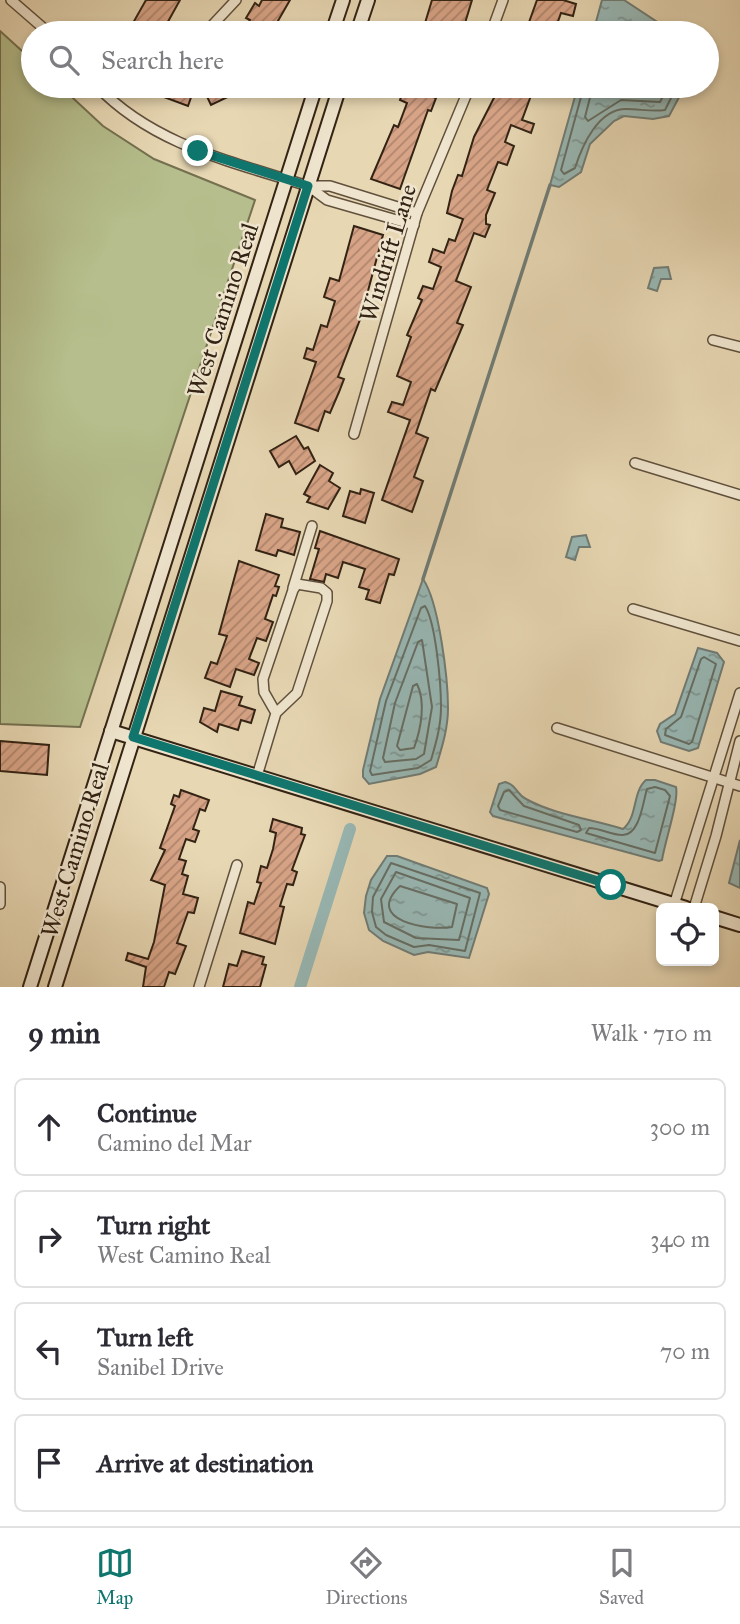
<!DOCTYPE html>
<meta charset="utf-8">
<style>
:root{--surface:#fff;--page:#f2f2f3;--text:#2b2b33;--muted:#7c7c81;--line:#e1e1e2;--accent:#0f766e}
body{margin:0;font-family:"IM FELL Great Primer",serif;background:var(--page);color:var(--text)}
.controls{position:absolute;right:21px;bottom:21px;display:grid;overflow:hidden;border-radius:10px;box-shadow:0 4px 10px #0003}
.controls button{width:63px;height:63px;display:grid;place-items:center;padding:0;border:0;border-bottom:2px solid var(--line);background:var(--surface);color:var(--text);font:35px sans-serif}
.stop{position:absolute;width:21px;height:21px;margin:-16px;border:5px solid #0f766e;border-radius:50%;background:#fff}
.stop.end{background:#0f766e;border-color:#fff;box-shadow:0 2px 7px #0008}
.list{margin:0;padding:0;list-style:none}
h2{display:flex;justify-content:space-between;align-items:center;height:91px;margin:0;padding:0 28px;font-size:30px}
h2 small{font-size:23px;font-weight:400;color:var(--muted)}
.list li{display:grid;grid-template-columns:46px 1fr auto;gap:21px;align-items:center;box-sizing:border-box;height:98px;margin:0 14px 14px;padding:0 14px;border:2px solid var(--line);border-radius:10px}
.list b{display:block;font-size:26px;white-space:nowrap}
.list p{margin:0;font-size:23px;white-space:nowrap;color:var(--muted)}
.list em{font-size:23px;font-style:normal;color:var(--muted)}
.icon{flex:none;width:38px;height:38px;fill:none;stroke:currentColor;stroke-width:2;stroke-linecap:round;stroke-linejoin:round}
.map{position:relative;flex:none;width:740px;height:987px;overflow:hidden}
.search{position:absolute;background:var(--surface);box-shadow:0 4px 10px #0003;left:21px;right:21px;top:21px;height:77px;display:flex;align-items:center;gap:18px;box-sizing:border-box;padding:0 24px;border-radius:38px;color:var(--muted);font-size:26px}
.sheet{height:539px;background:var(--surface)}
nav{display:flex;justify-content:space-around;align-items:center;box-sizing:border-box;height:98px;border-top:2px solid var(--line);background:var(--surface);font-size:19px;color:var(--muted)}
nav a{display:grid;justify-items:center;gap:4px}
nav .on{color:var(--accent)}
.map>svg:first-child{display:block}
</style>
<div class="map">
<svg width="740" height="987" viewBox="0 0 740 987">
<defs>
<pattern id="water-ripples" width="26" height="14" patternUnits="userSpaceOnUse" patternTransform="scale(1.75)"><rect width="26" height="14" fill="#98b8b5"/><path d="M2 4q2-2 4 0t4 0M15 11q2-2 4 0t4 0" fill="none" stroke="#7d9592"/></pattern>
<pattern id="building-hatch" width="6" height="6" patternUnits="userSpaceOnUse" patternTransform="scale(1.75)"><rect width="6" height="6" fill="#d8a487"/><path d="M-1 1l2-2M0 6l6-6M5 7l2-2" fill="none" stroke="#b0856d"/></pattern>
</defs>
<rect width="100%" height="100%" fill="#e7d7b3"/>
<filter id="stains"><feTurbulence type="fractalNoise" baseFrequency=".00286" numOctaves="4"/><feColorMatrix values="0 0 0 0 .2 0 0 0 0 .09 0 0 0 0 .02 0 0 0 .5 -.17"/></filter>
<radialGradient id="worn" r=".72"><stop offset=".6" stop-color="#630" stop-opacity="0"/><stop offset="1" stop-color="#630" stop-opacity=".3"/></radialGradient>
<!-- grass -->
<path fill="#b5be8c" stroke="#747050" stroke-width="2" d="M0,31l33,30v25h27l43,40 51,33 101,41 -175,527 -80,-3z"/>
<!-- water -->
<g fill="url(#water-ripples)" stroke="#707c75" stroke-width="2">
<path d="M602,0h22l50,33h-81z"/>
<path d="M578,86h107l-16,30 -16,3 -29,-3 -10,5 -24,23 -9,28 -22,15 -9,-2z"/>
<path d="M668,267l3,12h-10l-4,12 -9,-3 6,-20z"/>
<path d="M586,535l4,12h-11l-4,13 -9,-3 6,-20z"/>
<path d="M423,579c16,23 25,100 25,129 0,21 -6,39 -12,59l-16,7 -51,10 -6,-7v-7l17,-71z"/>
<path d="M698,648l19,5 7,9 -26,86 -9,3 -28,-9 -4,-11 3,-7 15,-10z"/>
<path d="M646,780h9l21,7c3,14 -11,54 -14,73l-3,1 -166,-45 -3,-4 9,-28 6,-2c12,3 11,12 21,17 29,16 66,20 97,30 15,-12 9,-37 23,-49z"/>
<path d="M740,840v48l-11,-5z"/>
<path d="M387,856h10l90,32 2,6 -20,64 -41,-6 -14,3 -31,-14 -14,-11 -5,-17 2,-17 5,-16z"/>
</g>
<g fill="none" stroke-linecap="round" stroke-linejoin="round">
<!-- shore -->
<g stroke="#666e64" stroke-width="2">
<path d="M584,86l-23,84 3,4 11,-6c7,-22 23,-59 51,-59 14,0 26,3 39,1l12,-24"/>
<path d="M593,86l-8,31 3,4 33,-21 39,2 8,-16"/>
<path d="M425,606c11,17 16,79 16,101 0,19 -5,36 -10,53l-13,8 -46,7 -2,-4 16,-70 35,-93z"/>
<path d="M422,640l10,67 -8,47 -8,5 -31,3 -2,-4 12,-55 23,-61z"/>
<path d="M704,657l12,7 -24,78 -3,2 -24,-9 1,-6 15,-12 20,-58z"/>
<path d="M417,684c9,18 4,45 -3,64l-14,2 -3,-4 16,-60z"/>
<path d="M655,787l10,3 5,6 -15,57 -69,-20 3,-5c11,0 22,7 33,7 18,1 21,-34 25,-46z"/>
<path d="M509,790l15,16 55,19 2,5 -4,2 -77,-22 -2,-4 6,-14z"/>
<path d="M391,863l89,30 -15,58 -36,-6 -15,2 -28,-12 -10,-8 -4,-15 1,-15z"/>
<path d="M396,872l74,26 -11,42 -43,-2 -32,-16 -3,-23z"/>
<path d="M400,886l57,18 -5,23c-23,4 -89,-6 -52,-41z"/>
</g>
<!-- stream -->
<path stroke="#707c75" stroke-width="3.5" d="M423,579l127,-394"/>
<!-- canal -->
<path stroke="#98b8b5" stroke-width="12" d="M300,987l50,-158"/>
</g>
<!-- building -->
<g fill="url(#building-hatch)" stroke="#332314" stroke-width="2">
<path d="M146,0h34l-15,27 -5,-3 -5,9 -22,-10z"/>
<path d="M262,0h28l-19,33h-29l8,-13 -4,-2 9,-15 4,3z"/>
<path d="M432,0h40l-10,33h-40z"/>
<path d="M537,0h26l13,4 -3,12 -12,-3 -7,20h-37l3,-10 8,2z"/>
<path d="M165,86h30l-7,20 -27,-10z"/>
<path d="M202,86h31l3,7 -25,12z"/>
<path d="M405,86h22l-2,8 11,4 -5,13 -3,-1 -28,79 -29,-10 23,-54 4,2 9,-24 -7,-3z"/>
<path d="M500,86h45l-4,10 -9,-3 -10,27 12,4 -3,9 -20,-8 -6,17 9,4 -7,19 -9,-3 -11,28 8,3 -9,22v9l4,1 -5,12 -11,-4 -18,48 15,6 -14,36 6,2 -28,66 -4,-2 -15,44 12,5 -14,39 9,4 -11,31 -30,-12 28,-80 -22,-8 4,-10 11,3 8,-23 -14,-6 14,-39 -4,-2 15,-35 -4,-2 5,-12 10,3 8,-22 -12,-5 4,-13 11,4 5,-14 6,2 8,-22 -16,-6 5,-22 6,-16 4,1 12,-39z"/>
<path d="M354,226l29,9 -22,82 -23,60 6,2 -5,13 -9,21 -5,-2 -7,20 -23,-8 21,-61 -12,-4 3,-10 6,2 8,-25 6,2 8,-26 -11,-4 6,-19 9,3z"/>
<path d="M296,436l8,13 4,-2 7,14 -19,13 -7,-13 -10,6 -9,-16z"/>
<path d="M320,465l13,8 -4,8 11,7 -12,21 -21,-7 3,-5 -6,-3z"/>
<path d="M361,489l13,4 -9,30 -22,-7 7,-25 10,3z"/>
<path d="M266,514l17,5 -2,8 19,5 -6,23 -16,-5 -2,6 -20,-6z"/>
<path d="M320,531l79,28 -5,16 -5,-1 -9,29 -14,-4 3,-9 -10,-3 6,-18 -22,-7 -5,16 -12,-4 -2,8 -14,-3 9,-30 -4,-1z"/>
<path d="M239,561l40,14 -4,11 4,1 -3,9 -3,-1 -8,24 8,3 -7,19 -9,-3 -8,21 10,4 -5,12 -18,-6 -6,18 -25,-9 6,-16 6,2 10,-28 -8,-2z"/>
<path d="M221,691l21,6 -3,8 16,5 -4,13 -10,-3 -3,10 -19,-6 -2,8 -17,-10 4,-14 11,3z"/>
<path d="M0,741l49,4 -2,30 -47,-4z"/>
<path d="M181,790l28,10 -4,11 -5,-2 -7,20 6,2 -4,11 -9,-3 -7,20 7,2 -4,13 6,2 -5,18 15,4 -4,15 -6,-1 -11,31 9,3 -11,28 -6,-2 -5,15h-21l3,-20 -20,-7 2,-7 20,6 6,-17 11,-57 -14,-5 14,-30 -5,-2 15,-42 -4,-2 3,-9 5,2z"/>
<path d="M273,819l29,9 -1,6 4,1 -13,35 5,2 -4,13 -6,-1 -7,22 4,1 -9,37 -35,-11 8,-31 6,2 7,-21 -4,-1 4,-16 6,2 6,-19 3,-16 -6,-2z"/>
<path d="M242,951l22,6 -2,7 4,1 -6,22h-37l6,-23 8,2z"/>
</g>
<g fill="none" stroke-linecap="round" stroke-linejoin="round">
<!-- street casing -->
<g stroke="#60503c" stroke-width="12">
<g id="street">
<path d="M11,0l38,33"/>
<path d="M205,33l31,-33"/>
<path d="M491,33l12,-33"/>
<path d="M97,86c56,59 136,76 211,100l19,14 87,25"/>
<path d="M308,186h22l87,27"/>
<path d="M713,340l27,7"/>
<path d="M354,434l63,-221 53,-127"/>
<path d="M635,463l105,32"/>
<path d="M293,588l19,-62"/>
<path d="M633,609l107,32"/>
<path d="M557,728l183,58"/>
<path d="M257,776l19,-63 21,-20 30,-92v-8l-6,-5 -24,-4 -4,6 -30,89 1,13 12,21"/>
<path d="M0,887v17"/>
<path d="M674,905l66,-212"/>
<path d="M694,908l22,-72 24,-95"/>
<path d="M199,987l38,-122"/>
</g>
</g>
<!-- secondary casing -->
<g stroke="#332314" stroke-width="16">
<g id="secondary">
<path d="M332,33l11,-33"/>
<path d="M357,33l11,-33"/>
<path d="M111,731l575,177"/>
<path d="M714,917l26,8"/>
<path d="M30,987l286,-901"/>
<path d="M55,987l285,-901"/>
</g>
</g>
<!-- street -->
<use href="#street" stroke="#efe5ce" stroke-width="9"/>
<!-- secondary -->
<use href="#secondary" stroke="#efe5ce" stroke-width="12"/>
</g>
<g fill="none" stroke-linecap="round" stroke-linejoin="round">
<!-- route -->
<path stroke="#0f766e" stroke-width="9" d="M198,151l110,35 -175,551 478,148"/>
</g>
<g text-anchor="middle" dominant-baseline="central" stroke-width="5" stroke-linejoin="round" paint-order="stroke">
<!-- street labels -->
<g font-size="24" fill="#332314" stroke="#efe5ce">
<text transform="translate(388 253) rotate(-73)">Windrift Lane</text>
<text transform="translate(223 310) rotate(-72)">West Camino Real</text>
<text transform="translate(75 850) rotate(-73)">West Camino Real</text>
</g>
</g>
<rect width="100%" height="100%" filter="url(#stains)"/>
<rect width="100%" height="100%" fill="url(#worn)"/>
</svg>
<div class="controls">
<button><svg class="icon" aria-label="locate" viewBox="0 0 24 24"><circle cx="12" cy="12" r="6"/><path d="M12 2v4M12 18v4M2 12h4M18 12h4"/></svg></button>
</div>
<div class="stop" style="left:611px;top:885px"></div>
<div class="stop end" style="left:198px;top:151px"></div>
<div class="search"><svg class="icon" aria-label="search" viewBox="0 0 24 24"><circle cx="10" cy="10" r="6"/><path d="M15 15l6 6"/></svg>Search here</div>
</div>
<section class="sheet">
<h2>9 min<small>Walk · 710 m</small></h2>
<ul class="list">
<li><svg class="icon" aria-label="ahead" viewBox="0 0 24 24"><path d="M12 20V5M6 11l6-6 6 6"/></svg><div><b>Continue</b><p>Camino del Mar</p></div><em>300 m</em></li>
<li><svg class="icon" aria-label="right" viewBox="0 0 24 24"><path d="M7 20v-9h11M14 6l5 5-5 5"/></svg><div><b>Turn right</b><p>West Camino Real</p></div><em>340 m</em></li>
<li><svg class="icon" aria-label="left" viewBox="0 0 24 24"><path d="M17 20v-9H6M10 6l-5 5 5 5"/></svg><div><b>Turn left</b><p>Sanibel Drive</p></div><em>70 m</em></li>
<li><svg class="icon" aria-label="arrive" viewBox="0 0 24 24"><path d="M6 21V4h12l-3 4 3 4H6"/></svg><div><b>Arrive at destination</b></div></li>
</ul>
</section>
<nav>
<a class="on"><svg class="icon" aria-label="map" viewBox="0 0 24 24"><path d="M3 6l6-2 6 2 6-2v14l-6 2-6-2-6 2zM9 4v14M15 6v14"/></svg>Map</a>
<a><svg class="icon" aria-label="directions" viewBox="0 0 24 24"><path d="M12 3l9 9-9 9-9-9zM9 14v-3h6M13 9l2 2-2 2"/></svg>Directions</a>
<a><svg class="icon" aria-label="saved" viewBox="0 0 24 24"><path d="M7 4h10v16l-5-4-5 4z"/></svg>Saved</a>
</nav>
